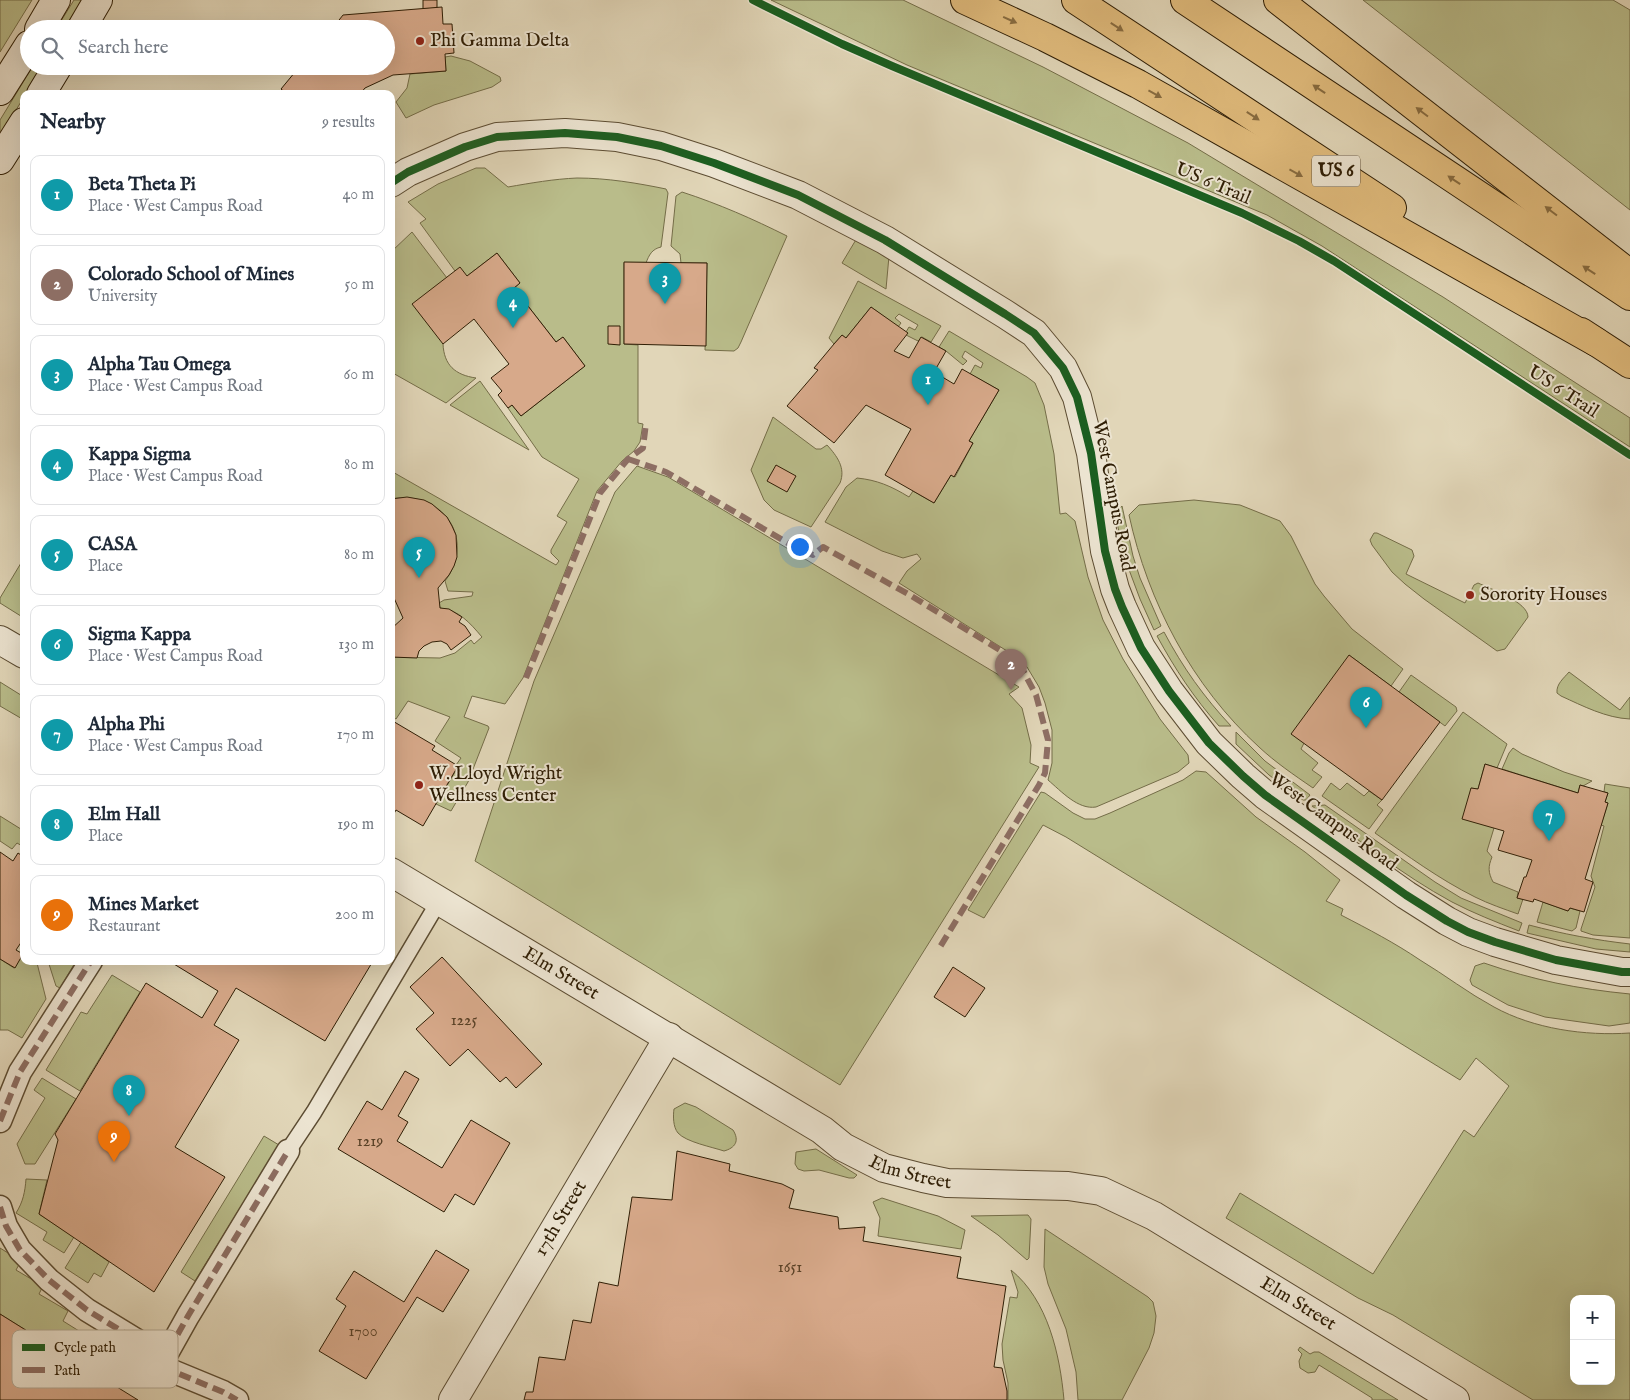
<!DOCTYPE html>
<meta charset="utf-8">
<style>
:root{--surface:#fff;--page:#f2f2f3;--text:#1f2937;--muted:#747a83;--line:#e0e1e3;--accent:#2563eb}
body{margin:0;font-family:"IM FELL English",serif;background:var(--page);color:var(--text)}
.controls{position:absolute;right:15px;bottom:15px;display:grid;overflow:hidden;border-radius:10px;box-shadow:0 5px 20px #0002}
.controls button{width:45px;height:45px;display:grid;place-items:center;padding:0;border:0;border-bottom:1px solid var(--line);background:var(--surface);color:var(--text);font:25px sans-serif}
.you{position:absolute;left:799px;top:546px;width:18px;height:18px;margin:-12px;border:4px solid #fff;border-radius:50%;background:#1a73e8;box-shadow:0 0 0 8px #1a73e833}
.badge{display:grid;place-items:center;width:32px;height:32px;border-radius:50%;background:var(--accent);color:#fff;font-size:16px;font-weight:700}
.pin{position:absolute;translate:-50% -41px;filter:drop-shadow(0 1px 2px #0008)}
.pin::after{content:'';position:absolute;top:26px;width:18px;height:15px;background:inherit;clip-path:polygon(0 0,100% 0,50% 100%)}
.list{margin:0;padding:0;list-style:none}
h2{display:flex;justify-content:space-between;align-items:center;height:65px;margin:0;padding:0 20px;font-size:21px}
h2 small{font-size:16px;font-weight:400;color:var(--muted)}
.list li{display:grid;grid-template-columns:32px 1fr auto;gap:15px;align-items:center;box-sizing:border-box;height:80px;margin:0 10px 10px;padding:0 10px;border:1px solid var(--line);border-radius:10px}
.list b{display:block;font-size:19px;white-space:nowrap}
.list p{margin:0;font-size:16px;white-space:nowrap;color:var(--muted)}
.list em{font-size:16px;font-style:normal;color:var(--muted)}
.icon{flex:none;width:28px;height:28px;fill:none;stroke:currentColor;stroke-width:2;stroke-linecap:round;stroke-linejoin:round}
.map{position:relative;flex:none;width:1630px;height:1400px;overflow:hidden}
.search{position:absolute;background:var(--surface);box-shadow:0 5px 20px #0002;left:20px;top:20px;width:375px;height:55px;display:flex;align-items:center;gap:12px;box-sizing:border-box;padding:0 18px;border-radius:28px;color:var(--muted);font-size:19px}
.panel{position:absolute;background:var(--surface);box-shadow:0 5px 20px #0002;left:20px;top:90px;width:375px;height:875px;border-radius:10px}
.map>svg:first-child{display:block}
</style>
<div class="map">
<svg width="1630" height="1400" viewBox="0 0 1630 1400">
<rect width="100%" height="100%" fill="#e1d6b8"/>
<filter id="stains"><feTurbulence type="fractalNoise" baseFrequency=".004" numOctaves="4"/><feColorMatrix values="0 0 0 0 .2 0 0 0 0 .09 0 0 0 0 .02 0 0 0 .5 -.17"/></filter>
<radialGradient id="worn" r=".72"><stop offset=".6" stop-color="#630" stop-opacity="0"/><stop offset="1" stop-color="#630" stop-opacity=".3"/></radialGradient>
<!-- green -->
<g fill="#b9bc8a" stroke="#746d48" fill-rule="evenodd">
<path d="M0,0h32l-32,52z"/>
<path d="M74,0h9l-18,29h-9z"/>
<path d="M771,0h132l140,67 145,76 255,154 187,121v29l-308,-201 -55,-31 -360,-150z"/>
<path d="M1363,0h250l17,10v200z"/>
<path d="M451,56l19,5 30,16 1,4 -9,6 -58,18 -28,13 -10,-16 11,-14 3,-14 36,-3 -1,-14z"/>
<path d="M33,66h9l-16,28h-2v3l-24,39v-16z"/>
<path d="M476,168h9l23,19c23,-4 46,-8 69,-9 30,0 60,5 89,11l2,4 -7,54c-9,2 -12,8 -15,16h-22v81l14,1v78l5,1 -3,18 -6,9 -12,10 -25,30 -74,187 -18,26 -33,-8 -8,21 24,9 1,2 -21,54 -17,29 -15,-7 22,-37 -2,-2 5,-7 -26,-17 15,-24 -42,-16 -12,18 -5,-3v-59l49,1 15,-5 16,-13 3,4 8,-7c-12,-14 -23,-27 -42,-29l-1,-5 5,-3 28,-4 1,-4 -25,-1 -3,-10c32,-42 -3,-92 -54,-82v-28l165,94 3,-4 -8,-8v-3l16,-28 -10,-6 22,-37 -37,-22 -34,-49 4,-3 9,11 64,-50 -22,-29 -7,5 -42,-54 6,-5 -23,-30 -30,23 -12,-5 -35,-48 6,-4 -18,-17 30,-18z"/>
<path d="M682,192c37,12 71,27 105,44l-46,106 -3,6 -4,3 -29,-1 2,-87h-26l-1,-9 -9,-8 5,-50z"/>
<path d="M412,232l35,46 -4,66c1,21 12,31 33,34l-30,25 -55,-31v-120z"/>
<path d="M857,238l32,18 -3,33 -44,-26z"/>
<path d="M858,281l83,45 -10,16 -9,-5 -4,4 -12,-6v-3l3,-5 6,3 3,-5 -19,-11 -4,4 6,5 -3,4 -27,-20 -25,31 -4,-3 -8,9 -5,-6z"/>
<path d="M949,331l78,46 8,6 9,22 10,49 6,60 6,-1 9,8 13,56 15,43 20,39 37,60 28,36 1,8 -11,9 -82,35c-18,3 -35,-16 -48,-27l4,-17v-33l-7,-27 -6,-16 -12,-20 -12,-11 -116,-73 8,-12 14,-12 -4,-5 -14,4 -21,-7 -57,-29 21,-35 11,-9c20,2 34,8 52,19l4,-6 21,12 17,-28 4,2 18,-34 -4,-2 30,-51 -29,-16 5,-9 6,3 2,-5 -18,-12 -3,6 5,4 -4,4 -17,-14 -7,-4z"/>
<path d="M480,381l49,69 -79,-45z"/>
<path d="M773,417l43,32h5l6,-4c10,11 19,23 13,38l-29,44 -37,-17 -10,-10 -13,-30z"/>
<path d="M637,466l31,11 351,210 -10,7 13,14 9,37 -1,18 9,4 -199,318 -365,-224 59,-180 81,-189z"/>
<path d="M1194,500l46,5 40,16 11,15 24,48 9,12 28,33 51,40 -12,17 -42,-31 -48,94 17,14 -6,7 10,7 -9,11c-19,-13 -38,-26 -54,-41 -67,-61 -111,-145 -130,-232l10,-10z"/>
<path d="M1122,506l11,50 7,22 21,48 -7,4 -14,-31 -15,-40 -10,-45z"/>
<path d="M1374,533h3l35,17 2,6 -8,18 59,29 9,-18 4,-2c13,6 50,19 50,34l-23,32 -8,2 -73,-52 -19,-15 -13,-12 -20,-27 -2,-5z"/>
<path d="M24,558v60l-24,-15v-5z"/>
<path d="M1164,632c19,36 40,65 67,94h-12c-25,-28 -44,-57 -62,-90z"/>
<path d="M1569,672l51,38 10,-13v22c-24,-1 -47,-13 -69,-23l-4,-3c-1,-9 7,-15 12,-21z"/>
<path d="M1411,675l45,32 1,4 -12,15 -46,-34z"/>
<path d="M0,682l24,15v23l-24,-14z"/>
<path d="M1463,712l44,32 -10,24 -12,-4 -7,25 -7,-1 23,40 -7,23 5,6c-4,10 -4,15 1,25l25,10 -1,6 6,1 -5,15c-14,-5 -29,-10 -43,-17 -36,-18 -67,-41 -100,-64z"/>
<path d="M1236,732l29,29 45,34 -4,5h-3l-34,-25 -33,-31z"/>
<path d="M1513,748l9,6 42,18 28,9 -9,5 -3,-1 -2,8 -76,-24 7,-16z"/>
<path d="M1196,771l10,1 50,45 49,35 35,28 -14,21 17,8 -2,6c27,14 54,28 79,45 25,15 48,33 74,47 40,22 91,29 136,26v367h-97l-140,-85 -35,-17 -132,-80 14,-25 133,81 91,-144 10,7 35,-51 -33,-28 -16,22 -394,-243 -23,-12 -59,93 -16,-8 73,-118 4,1 28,20 12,6h10l15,-6 73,-33zM1574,1299h37v82h-37z"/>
<path d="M1331,783l9,7 7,-7 17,13 5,-5 13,9 -5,5 6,5 -14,19 -47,-33z"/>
<path d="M1605,784l25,4v150l-37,-3 -12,-4v-2l14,-42 -4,-11 13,-50 -3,-1 7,-22 -3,-1 3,-9 -4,-1z"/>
<path d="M1325,805l110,77 26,16 61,25 -3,8c-23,-9 -46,-18 -67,-29 -50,-27 -94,-63 -140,-96z"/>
<path d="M0,816l24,15v16l-7,-4 -5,6 -12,-8z"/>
<path d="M1543,902l25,9 2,-3 10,3 -4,17 -4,3 -35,-9z"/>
<path d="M1529,925c34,9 66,15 101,19v8l-34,-3 -69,-16z"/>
<path d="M23,954l1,7 13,2 9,36 -24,39 -14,-8h-8v-71l14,9z"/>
<path d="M48,961h28l-16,27 -4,-2z"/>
<path d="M1484,963c49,17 94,26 146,31v29l-21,3 -64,-9 -37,-12 -36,-20 -2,-5 5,-14z"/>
<path d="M112,975l28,17 -60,99 -34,-21 35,-58 6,2z"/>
<path d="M42,1078l34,21 -41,65h-10l-8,-20 28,-46 -11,-8z"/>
<path d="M685,1103l11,4 37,23c7,11 2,18 -9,21 -12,-4 -38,-9 -46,-18 -5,-6 -5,-17 -4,-24z"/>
<path d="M264,1136l15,9 -84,136 -14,-9z"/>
<path d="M816,1149l41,26 -3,3h-5l-30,-8 -15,1 -6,-2 -3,-5 1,-12z"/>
<path d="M26,1179l21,1 -8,34 35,23 -10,16 -21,-13 4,-8 -31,-19c7,-11 9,-21 10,-34z"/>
<path d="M882,1198l56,18 27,14 -4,19 -83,-13 2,-18 -7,-16z"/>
<path d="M1028,1215l3,4 -2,39 -2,2 -29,-25 -27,-19z"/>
<path d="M1045,1229l103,68 5,5 3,14 -2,17 -5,15 -27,52h-44l-2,-28 -10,-43 -18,-45 -4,-17z"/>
<path d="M81,1242l28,20 -8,15 -7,-4 -6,10 -23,-15z"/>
<path d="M0,1248l21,13 -5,9 27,16 -4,8 29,17 -5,10 69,43 -15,23 -117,-73z"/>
<path d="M1011,1270c37,30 49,85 53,130h-56v-17l-5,-23 -1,-16 8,-47 7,1 1,-6z"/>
<path d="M1300,1347l10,7 4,-2h5l79,48h-26v-2l-53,-33 -4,7 -7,1 -8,-5 -1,-7 3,-7 -4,-4z"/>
</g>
<!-- building -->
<g fill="#d7a98a" stroke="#2f1e05">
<path d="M423,0h14v8l-14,1z"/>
<path d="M442,7l1,17h9l2,29 -9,1 1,17 -53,4 -28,13 -5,6h-73l-6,-5 19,-23h86v-37h-54l11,-14z"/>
<path d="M497,253l23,30 -6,5 42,54 7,-5 22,29 -64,50 -9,-11 -4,3 -10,-13 4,-4 -11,-13 18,-14 -35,-45 -31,25 -31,-40 48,-37 7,9z"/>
<path d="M624,262l83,1 -1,83 -82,-2z"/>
<path d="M871,307l37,26 -14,18 15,7 12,-21 25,14 -12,21 20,12 8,-15 37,21 -30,51 4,2 -19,34 -3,-2 -17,28 -49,-28 26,-46 -45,-24 -32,38 -47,-37 31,-36 -4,-2 20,-24 8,-9 4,3z"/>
<path d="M608,326h12v19l-12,-1z"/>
<path d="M776,465l20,11 -9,16 -20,-11z"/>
<path d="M407,497l17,3 8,4 15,13 5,9 4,9 1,22 -3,9 -5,9 -11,13 2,20 9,1 13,8 -3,5 6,4 6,9 -20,15 -4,-6 -6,-3 -9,1 -8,4 -5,5 -2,7 -26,-1v-28l12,-11 -9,-20 -3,-1v-98z"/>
<path d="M1349,655l91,67 -58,78 -91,-66z"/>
<path d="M391,720l44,26 -3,4 26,16 -35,60 -27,-16 -5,9z"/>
<path d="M1485,764l93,29 2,-8 28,8 -3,9 3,1 -23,76 8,3 -9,30 -14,-4 -2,3 -34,-12 -1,3 -16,-4 7,-21h2l6,-17 -34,-10 6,-19 -42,-12 9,-31 7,1z"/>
<path d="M0,852l13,9 5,-8 6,4v81l-8,12 7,4 -8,14 -15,-9z"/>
<path d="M442,957l100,107 -26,24 -10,-11 -6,5 -32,-33 -18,17 -34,-37 18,-16 -24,-26z"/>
<path d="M169,961h204l-48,80 -89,-53 -22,37 25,15 -64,107 50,30 -71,115 -115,-78 19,-74 -3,-6 91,-151 56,35 16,-27z"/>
<path d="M953,967l32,21 -20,29 -31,-20z"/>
<path d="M405,1071l14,8 -21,37 10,6 -11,19 45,27 29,-48 39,23 -36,62 -19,-11 -11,18 -106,-63 29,-48 15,9z"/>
<path d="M677,1151l53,13 -1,7 53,13 12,6 -5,18 49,9 1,12 26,-2 -2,14 98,16 -4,21 49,8 -12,81 8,1 5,23v9h-483l2,-8h7l6,-35 26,3 8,-40 18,3 8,-41 19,4 14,-89 40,3z"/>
<path d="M436,1250l33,20 -26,42 -26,-15 -51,82 -47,-28 27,-45 -10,-7 18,-28 50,31z"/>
<path d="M0,1314l117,73 21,13h-138z"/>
</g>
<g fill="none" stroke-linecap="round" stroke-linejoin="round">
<!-- service casing -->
<g stroke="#5c4c32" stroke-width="18">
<path id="service" d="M288,1151l26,-39 125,-211"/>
</g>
<!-- pedestrian casing -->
<g stroke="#5c4c32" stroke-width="25">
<g id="pedestrian">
<path d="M0,1121l20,-49 71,-111"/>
<path d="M0,1207l6,19 14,24 29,30 38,30 54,33 19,23 63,26 14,8"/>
<path d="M160,1366l28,-50 100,-165"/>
</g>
</g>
<!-- minor casing -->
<g stroke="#5c4c32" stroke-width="30">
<g id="minor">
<path d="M391,183l17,-11 57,-25 32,-10 68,-4 52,4 44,9 53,17 84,32 87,45 120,74 29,19 29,35 14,29 14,56 14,98 10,38 7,18 19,41 28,43 40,52 34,33 22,19 141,100 41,26 21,11 27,10 61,18 66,12h8"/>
<path d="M0,640l24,14"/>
<path id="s1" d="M391,872l431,258 21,17 41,21 39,10 24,5 121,3 33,5 53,25 301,184"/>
<path id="s2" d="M453,1400l216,-363"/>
</g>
</g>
<!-- secondary casing -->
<g stroke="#2f1e05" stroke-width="30">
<g id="secondary">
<path d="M39,29l17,-29"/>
<path d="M81,29l17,-29"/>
<path d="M0,91l29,-46"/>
<path d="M41,94l17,-28"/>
<path d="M0,160l24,-38"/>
</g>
</g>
<!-- trunk casing -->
<g stroke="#2f1e05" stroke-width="30">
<g id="trunk">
<path d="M965,0l80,37 93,47 458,258"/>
<path d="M1076,0l316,208"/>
<path d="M1185,0l445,296"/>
<path d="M1278,0l352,274"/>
<path d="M1581,332l49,32"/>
</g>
</g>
<!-- service -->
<use href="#service" stroke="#ece4d1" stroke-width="15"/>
<!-- pedestrian -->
<use href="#pedestrian" stroke="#ece4d1" stroke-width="22"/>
<!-- minor -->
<use href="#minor" stroke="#ece4d1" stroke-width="28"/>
<!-- secondary -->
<use href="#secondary" stroke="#ece4d1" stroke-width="28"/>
<!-- trunk -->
<use href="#trunk" stroke="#e0bb7c" stroke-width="28"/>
<!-- quiet -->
<g stroke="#8d6e63" stroke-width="6" stroke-dasharray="12 6" stroke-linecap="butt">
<path d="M628,459l38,13 134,78 13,5 10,-8 85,47 110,67 18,34 12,45 -3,33 -6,12 -99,162"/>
<path d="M526,678l74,-185 28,-34 15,-11 3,-25"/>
<path d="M0,1121l20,-49 71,-111"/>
<path d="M0,1207l6,19 14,24 29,30 38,30 54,33 19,23 63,26 14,8"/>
<path d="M160,1366l28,-50 100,-165"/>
</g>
<!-- cycleway casing -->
<g stroke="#ece4d1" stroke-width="11">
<g id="cycleway">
<path d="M753,0l89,44 50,22 350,147 57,28 35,20 296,194"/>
<path d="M391,183l17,-11 57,-25 32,-10 68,-4 52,4 44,9 53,17 84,32 87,45 120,74 29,19 29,35 14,29 14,56 14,98 10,38 7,18 19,41 28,43 40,52 34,33 22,19 141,100 41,26 21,11 27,10 61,18 66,12h8"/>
</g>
</g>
<!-- cycleway -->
<use href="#cycleway" stroke="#1b5e20" stroke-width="8"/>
</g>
<!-- one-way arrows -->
<defs><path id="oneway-solid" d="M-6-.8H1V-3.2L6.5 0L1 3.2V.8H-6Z" transform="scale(1.25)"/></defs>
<g fill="#886c40">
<use href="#oneway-solid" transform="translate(1010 20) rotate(24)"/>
<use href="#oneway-solid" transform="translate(1117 27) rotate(33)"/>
<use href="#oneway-solid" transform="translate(1319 89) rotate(-146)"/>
<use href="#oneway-solid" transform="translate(1155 94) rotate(29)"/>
<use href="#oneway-solid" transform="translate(1422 112) rotate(-143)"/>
<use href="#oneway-solid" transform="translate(1253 116) rotate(33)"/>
<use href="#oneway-solid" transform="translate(1296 173) rotate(29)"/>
<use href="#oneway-solid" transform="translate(1454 180) rotate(-146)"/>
<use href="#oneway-solid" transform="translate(1551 211) rotate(-143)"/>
<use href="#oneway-solid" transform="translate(1589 270) rotate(-147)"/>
</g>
<!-- markers -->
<g fill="#8f2418" stroke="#ece4d1" stroke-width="2">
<circle cx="420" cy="41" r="5"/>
<circle cx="1470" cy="595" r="5"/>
<circle cx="419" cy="785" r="5"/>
</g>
<g text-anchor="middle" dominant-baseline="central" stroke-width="4" stroke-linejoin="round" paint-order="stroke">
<!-- number labels -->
<g font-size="16" fill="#594126">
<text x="464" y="1021">1225</text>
<text x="370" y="1142">1219</text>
<text x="790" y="1268">1651</text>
<text x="363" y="1332">1700</text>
</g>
<!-- shield labels -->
<rect fill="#ece4d1" stroke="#685942" stroke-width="1" x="1312" y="155.5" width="48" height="31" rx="4"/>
<g font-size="18" font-weight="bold" fill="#2f1e05">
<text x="1336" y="171">US 6</text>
</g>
<!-- poi labels -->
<g font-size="19" fill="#2f1e05" stroke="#ece4d1" text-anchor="start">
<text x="430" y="41">Phi Gamma Delta</text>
<text x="1480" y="595">Sorority Houses</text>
<text x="429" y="774">W. Lloyd Wright<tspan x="429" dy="22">Wellness Center</tspan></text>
</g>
<!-- street labels -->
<g font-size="19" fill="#2f1e05" stroke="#ece4d1">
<text transform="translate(1213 184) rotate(23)">US 6 Trail</text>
<text transform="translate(1563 392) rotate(33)">US 6 Trail</text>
<text transform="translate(1113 496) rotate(79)">West Campus Road</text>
<text transform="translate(1333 822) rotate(36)">West Campus Road</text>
<text stroke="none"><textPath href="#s1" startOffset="198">Elm Street</textPath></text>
<text stroke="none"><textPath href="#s1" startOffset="602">Elm Street</textPath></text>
<text stroke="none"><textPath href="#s2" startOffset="211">17th Street</textPath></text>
<text stroke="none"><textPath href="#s1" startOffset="1022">Elm Street</textPath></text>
</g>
</g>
<!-- legend -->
<rect x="12" y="1330" width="166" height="58" rx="8" fill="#ece4d1" stroke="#b3a994" stroke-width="1"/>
<rect x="22" y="1344" width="23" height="7" fill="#1b5e20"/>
<rect x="22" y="1367" width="23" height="6" fill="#8d6e63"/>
<g font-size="14" fill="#2f1e05">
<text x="54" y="1352">Cycle path</text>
<text x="54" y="1375">Path</text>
</g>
<rect width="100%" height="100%" filter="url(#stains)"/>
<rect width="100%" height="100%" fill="url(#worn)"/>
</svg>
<div class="controls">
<button>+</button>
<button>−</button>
</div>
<div class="you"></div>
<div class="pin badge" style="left:928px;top:405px;background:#0f9aa8">1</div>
<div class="pin badge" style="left:1011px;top:690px;background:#8d6e63">2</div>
<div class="pin badge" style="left:665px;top:304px;background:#0f9aa8">3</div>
<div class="pin badge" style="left:513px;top:328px;background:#0f9aa8">4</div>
<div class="pin badge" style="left:419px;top:578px;background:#0f9aa8">5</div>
<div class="pin badge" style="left:1366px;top:728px;background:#0f9aa8">6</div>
<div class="pin badge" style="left:1549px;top:841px;background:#0f9aa8">7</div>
<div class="pin badge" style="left:129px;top:1116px;background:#0f9aa8">8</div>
<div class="pin badge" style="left:114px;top:1162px;background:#e8710a">9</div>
<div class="search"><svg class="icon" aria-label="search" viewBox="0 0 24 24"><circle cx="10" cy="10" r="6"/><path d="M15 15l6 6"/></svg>Search here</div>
<section class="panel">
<h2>Nearby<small>9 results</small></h2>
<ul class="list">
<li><span class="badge" style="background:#0f9aa8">1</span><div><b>Beta Theta Pi</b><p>Place · West Campus Road</p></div><em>40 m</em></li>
<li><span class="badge" style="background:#8d6e63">2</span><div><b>Colorado School of Mines</b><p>University</p></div><em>50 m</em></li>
<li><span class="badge" style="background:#0f9aa8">3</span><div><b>Alpha Tau Omega</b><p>Place · West Campus Road</p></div><em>60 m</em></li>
<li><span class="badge" style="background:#0f9aa8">4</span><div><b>Kappa Sigma</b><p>Place · West Campus Road</p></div><em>80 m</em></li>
<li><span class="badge" style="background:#0f9aa8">5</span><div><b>CASA</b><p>Place</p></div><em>80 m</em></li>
<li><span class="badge" style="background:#0f9aa8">6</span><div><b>Sigma Kappa</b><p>Place · West Campus Road</p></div><em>130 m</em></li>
<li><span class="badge" style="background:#0f9aa8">7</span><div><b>Alpha Phi</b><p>Place · West Campus Road</p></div><em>170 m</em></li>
<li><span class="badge" style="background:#0f9aa8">8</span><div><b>Elm Hall</b><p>Place</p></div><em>190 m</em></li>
<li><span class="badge" style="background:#e8710a">9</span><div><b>Mines Market</b><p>Restaurant</p></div><em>200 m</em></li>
</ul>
</section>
</div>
